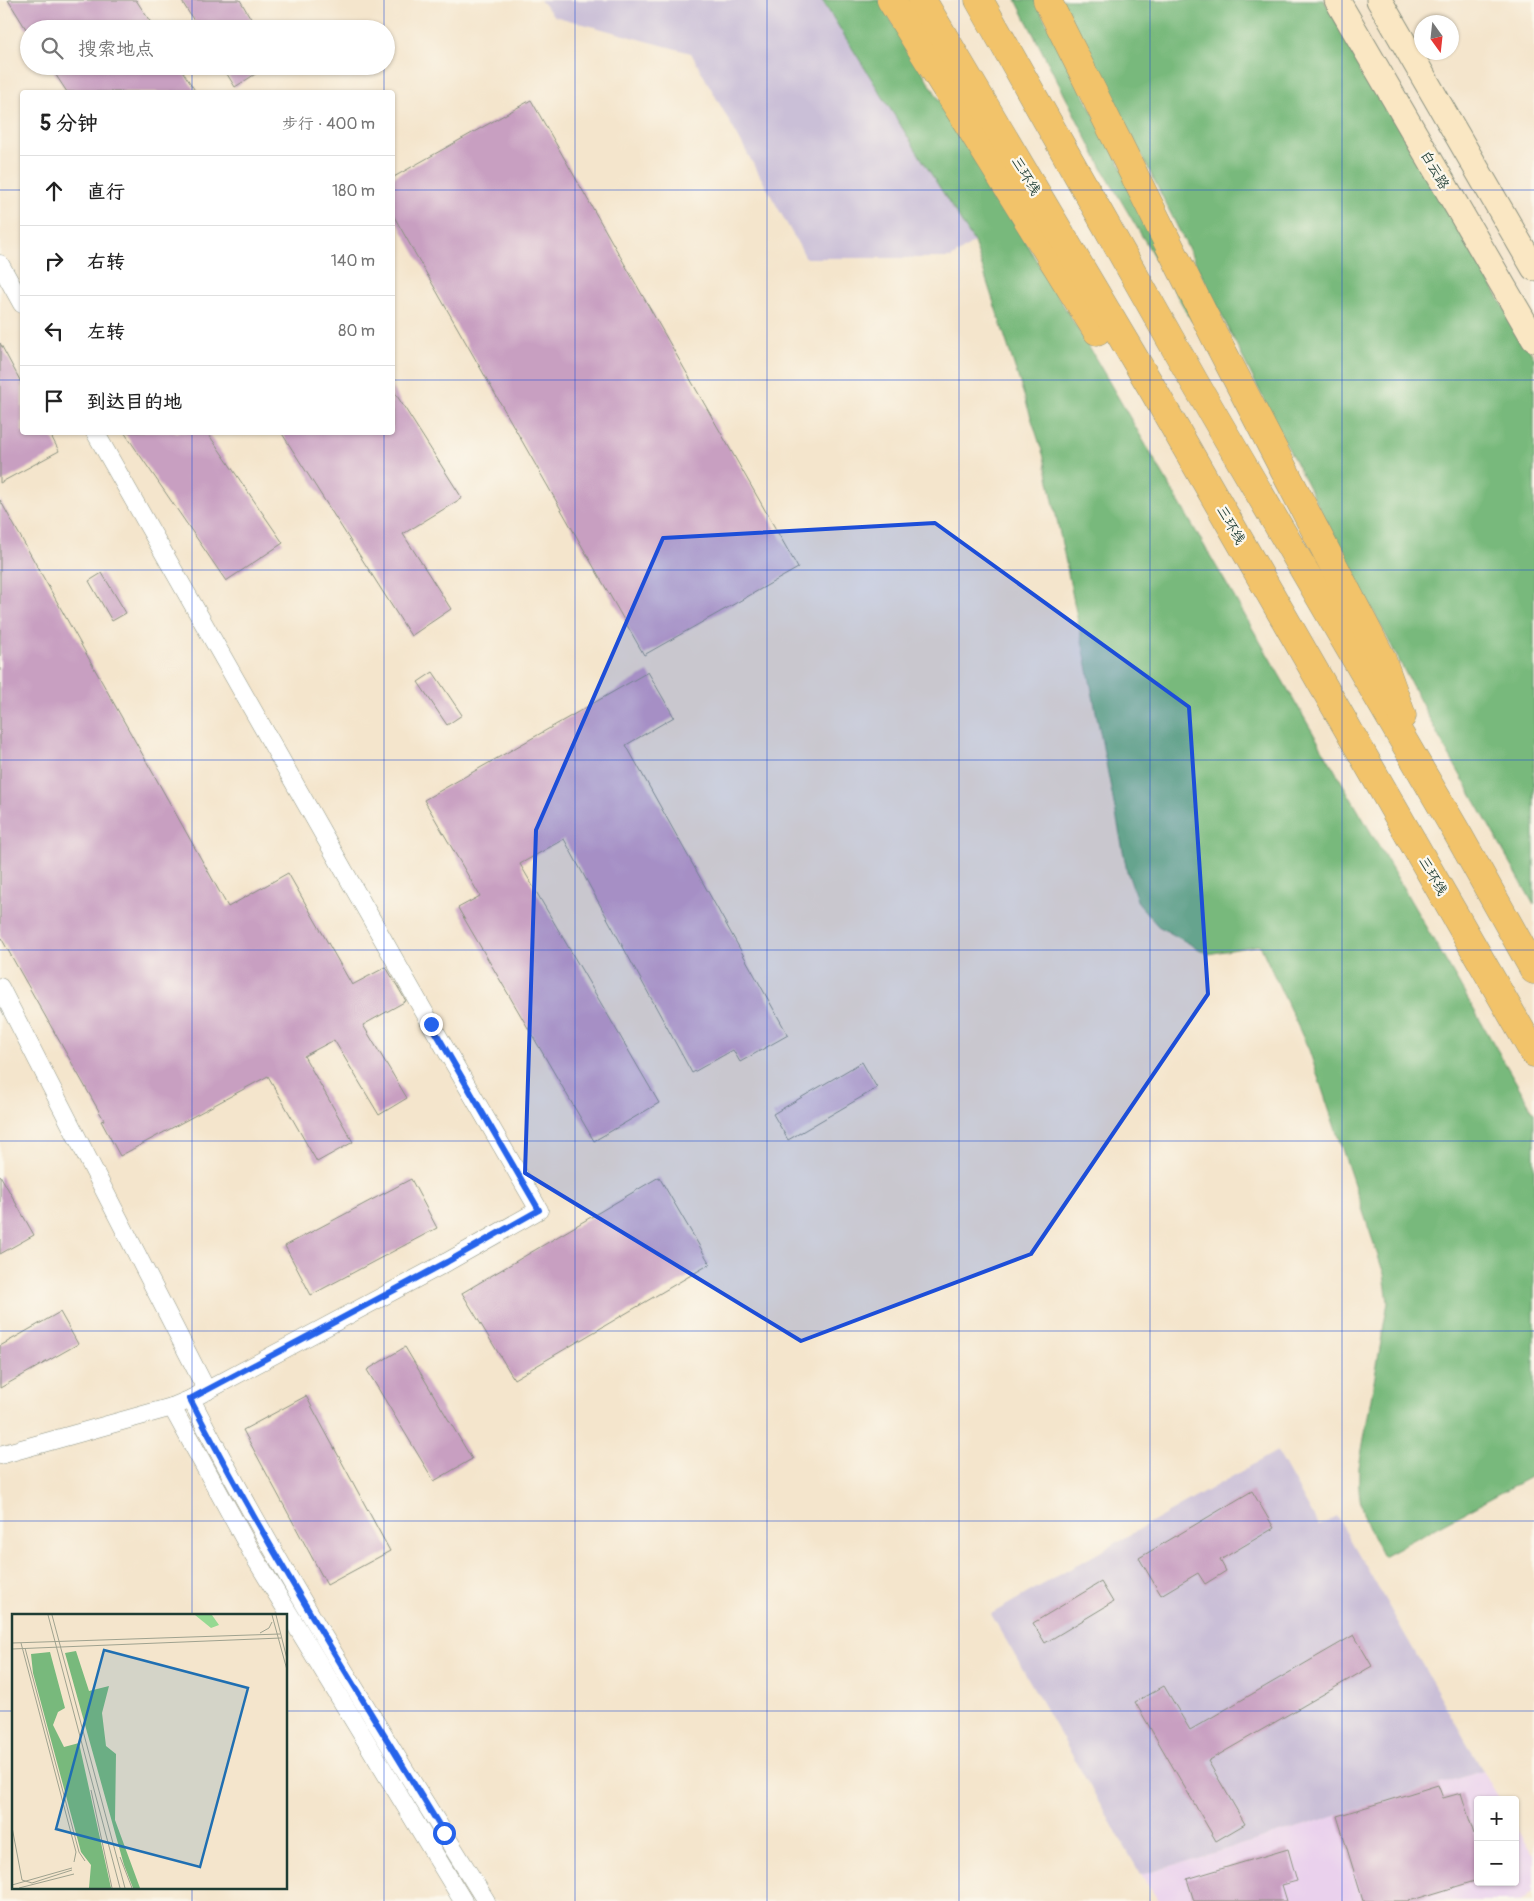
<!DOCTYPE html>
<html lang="zh">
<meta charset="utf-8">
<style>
:root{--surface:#fff;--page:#f2f2f2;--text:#222;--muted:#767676;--line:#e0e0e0}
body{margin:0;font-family:Pangolin,"LXGW WenKai TC",sans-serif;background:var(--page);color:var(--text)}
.controls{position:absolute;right:15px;bottom:15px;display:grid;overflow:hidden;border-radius:5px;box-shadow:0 1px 4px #0004}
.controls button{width:45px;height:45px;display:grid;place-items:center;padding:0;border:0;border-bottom:1px solid var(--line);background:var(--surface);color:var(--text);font:25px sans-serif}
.compass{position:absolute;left:1414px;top:15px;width:45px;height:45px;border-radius:50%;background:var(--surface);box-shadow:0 1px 4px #0004;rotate:165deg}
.stop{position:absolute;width:15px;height:15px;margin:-11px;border:4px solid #2563eb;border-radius:50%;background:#fff}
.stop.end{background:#2563eb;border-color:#fff;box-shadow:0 1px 5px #0008}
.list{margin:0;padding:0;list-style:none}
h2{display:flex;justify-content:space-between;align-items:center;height:65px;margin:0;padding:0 20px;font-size:21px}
h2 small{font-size:16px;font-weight:400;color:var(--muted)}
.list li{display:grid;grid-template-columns:32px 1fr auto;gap:15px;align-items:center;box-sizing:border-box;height:70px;padding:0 20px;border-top:1px solid var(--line)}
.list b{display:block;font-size:19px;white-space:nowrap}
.list em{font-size:16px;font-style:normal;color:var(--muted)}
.icon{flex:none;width:28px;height:28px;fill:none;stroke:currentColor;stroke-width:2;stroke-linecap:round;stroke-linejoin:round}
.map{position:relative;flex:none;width:1534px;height:1901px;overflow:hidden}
.search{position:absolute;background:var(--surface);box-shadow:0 1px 4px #0004;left:20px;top:20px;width:375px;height:55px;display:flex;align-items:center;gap:12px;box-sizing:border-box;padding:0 18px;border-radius:28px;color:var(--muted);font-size:19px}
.panel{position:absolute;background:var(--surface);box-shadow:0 1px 4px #0004;left:20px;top:90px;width:375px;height:345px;border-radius:5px}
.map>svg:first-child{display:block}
</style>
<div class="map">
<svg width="1534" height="1901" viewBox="0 0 1534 1901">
<rect width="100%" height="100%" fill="#fbf7ec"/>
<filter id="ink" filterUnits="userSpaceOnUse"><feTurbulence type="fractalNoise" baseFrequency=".02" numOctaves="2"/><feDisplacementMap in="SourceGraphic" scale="10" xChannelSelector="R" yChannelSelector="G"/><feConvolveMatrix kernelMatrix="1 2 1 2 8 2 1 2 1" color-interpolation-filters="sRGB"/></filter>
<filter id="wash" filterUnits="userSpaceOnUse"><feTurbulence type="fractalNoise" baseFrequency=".0096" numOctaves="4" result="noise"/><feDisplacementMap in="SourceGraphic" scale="20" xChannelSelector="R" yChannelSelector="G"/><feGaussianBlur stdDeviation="1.12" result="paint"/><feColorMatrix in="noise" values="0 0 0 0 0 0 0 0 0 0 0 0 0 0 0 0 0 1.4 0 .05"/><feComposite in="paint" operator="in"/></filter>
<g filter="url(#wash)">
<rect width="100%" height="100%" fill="#f4e5cc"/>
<!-- built -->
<path fill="#ead1ed" d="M1483,1771l17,29h-22v82h37v-56l10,17 9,11v37l-12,10h-363l-18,-26z"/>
<!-- industrial -->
<g fill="#cabfd7">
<path d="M540,0h282l152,242 -23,16h-145l-115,-205 -137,-37z"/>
<path d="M1277,1451l42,75 18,-10 146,255 -342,104 -150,-261z"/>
</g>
<!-- forest -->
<g fill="#78b97c" stroke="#4c7b58">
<path d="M822,0h57l211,349 444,764v362l-151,81c-9,-18 -21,-37 -23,-58 -2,-10 -1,-21 -1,-31l29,-165 -4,-28 -75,-224 -49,-105 -52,9 -50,-28 -20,-23 -11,-32 -40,-206 -43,-208 -70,-215z"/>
<path d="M1016,0h19l164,318 -7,3 -89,-151z"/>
<path d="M1061,0h263l210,358v547l-94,-166 -154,-295 -149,-298z"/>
</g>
<g id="blocks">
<!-- building -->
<g fill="#c89fc1">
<path d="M8,0h128l19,29h-129z"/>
<path d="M181,0h59l17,29h-58z"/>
<path d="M50,66h129l17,26h-129z"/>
<path d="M222,66h46l-33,21z"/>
<path d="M531,100l267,468 -154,87 -252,-442v-35z"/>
<path d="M0,343l22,41v48h27l10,19 -59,32z"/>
<path d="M392,388l70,110 -59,36 48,75 -40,27 -130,-204h111z"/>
<path d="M124,432h83l76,111 -57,38z"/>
<path d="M0,500l228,407 60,-34 64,112 34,-18 20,34 -43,24 44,73 -28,17 -45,-75 -30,16 49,86 -36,20 -49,-86 -148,80 -19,-35 3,-1 -104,-184z"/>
<path d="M102,573l24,40 -14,8 -23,-40z"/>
<path d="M433,672l29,43 -15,10 -29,-43z"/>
<path d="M648,672l26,45 -48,28 162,290 -48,27 -7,-12 -41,23 -128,-234 -44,25 139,239 -65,38 -136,-233 22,-12 -56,-96z"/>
<path d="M862,1062l15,26 -89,52 -15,-26z"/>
<path d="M0,1175l34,60 -34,19z"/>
<path d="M659,1177l51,87 -196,115 -52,-86z"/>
<path d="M411,1179l26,49 -126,67 -26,-49z"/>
<path d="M60,1312l18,32 -78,44v-42z"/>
<path d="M405,1347l67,112 -38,22 -67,-111z"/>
<path d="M306,1396l84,155 -63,34 -84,-155z"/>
<path d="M1252,1491l22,37 -54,32 6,11 -21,13 -7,-11 -37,22 -22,-37z"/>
<path d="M1101,1582l12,20 -68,41 -12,-20z"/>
<path d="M1354,1635l18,31 -164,95 37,63 -29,17 -81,-139 29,-16 26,44z"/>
<path d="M1438,1785l5,13 18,-5 17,54v33l-69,21h-46l-26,-85z"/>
<path d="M1288,1849l9,32 -15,4 5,16h-93l-7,-22z"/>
</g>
</g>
</g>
<g filter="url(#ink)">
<use href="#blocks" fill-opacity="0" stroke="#8a9180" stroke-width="1"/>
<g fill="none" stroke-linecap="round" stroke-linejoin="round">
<!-- street casing -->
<g stroke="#8a9180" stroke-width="19">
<g id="street">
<path d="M0,264l22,40"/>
<path d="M0,987l207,404"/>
<path d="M191,1399c88,172 193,337 295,502"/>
<path d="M172,1407l80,146 211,348"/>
<path d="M0,1455l172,-48 19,-8 256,-137 92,-52 -108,-186 -336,-592"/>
</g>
</g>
<!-- secondary casing -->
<g stroke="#8a9180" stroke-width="27">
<g id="secondary">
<path d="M1337,0l197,339"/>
<path d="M1379,0l155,268"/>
</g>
</g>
<!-- highway casing -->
<g stroke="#8a9180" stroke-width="29">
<g id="highway">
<path d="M891,0l206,331"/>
<path d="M922,0l230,388 382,665"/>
<path d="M979,0l216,383 264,453 75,134"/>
<path d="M1047,0l167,335 167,322 21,59"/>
</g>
</g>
<!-- street -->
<use href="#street" stroke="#fff" stroke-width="18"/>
<!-- secondary -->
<use href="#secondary" stroke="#fae7c3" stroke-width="25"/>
<!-- highway -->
<use href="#highway" stroke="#f2c36a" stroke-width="28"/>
</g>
</g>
<g fill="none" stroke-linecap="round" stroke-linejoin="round" filter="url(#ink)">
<!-- route -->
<path stroke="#2563eb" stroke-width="6" d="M431,1024l108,186 -92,52 -257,137c77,149 167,291 254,434"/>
</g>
<!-- marked area -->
<path fill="#1d4ed8" fill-opacity="0.2" stroke="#1d4ed8" stroke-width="4" stroke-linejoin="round" d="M935,523l254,184 19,287 -177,260 -230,87 -276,-168 11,-343 127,-292z"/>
<!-- grid -->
<path fill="none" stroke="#1d4ed8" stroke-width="1" stroke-opacity="0.55" d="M192,0v29M384,0v29M575,0v1901M767,0v1901M959,0v1901M1150,0v1901M1342,0v1901M192,66v26M384,66v26M0,190h22M392,190h1142M0,380h22M392,380h1142M192,432v1183M384,432v1469M0,570h1534M0,760h1534M0,950h1534M0,1141h1534M0,1331h1534M0,1521h1534M0,1711h14M286,1711h1248M192,1887v14"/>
<g text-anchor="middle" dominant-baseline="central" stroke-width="4.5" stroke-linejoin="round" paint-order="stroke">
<!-- street labels -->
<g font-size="14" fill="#1f3d34" stroke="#fbf7ec">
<text transform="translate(1435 170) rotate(60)">白云路</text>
<text transform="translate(1026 176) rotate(59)">三环线</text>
<text transform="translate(1231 525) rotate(60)">三环线</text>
<text transform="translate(1433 876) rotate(60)">三环线</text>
</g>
</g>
<!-- overview -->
<g transform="translate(12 1614)">
<rect width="275" height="275" fill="#f4e5cc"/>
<path d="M183,1h17l7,10 -8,3z" fill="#95d992"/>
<path d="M64,37l13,40 20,-5 -7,27 4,33 10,8 -1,66 25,68h-7l-9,-23 -59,-212zM38,38l15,56 -7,4 -5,13 11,22 15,-4 32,145h-22l2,-23 -10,-13 -48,-179 -2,-19z" fill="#78b97c"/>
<path fill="none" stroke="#9fa28f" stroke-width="1" d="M36,1l72,273M40,1l73,273M260,1l15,55M264,1l11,44M248,19l9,-5 3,-6M0,29l268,-9M9,29l55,209 -2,10M13,34l54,204 6,9M0,35l269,-11M79,176l21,98M0,213l10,53 10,3 40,-13M108,243l12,31M0,271l60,-17M7,274l55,-14"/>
<path fill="#1f6fb2" fill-opacity="0.15" stroke="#1f6fb2" stroke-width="2.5" d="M92,36l144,38 -48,179 -144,-38z"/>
<rect width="275" height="275" fill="none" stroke="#1f3d34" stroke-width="2.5"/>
</g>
</svg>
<div class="controls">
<button>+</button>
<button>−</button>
</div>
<svg class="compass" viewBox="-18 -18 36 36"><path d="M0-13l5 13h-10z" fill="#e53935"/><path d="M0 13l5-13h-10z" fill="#767676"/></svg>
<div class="stop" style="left:444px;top:1833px"></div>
<div class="stop end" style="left:431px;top:1024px"></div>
<div class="search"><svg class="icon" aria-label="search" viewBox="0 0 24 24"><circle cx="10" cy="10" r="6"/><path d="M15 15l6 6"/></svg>搜索地点</div>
<section class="panel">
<h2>5 分钟<small>步行 · 400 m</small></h2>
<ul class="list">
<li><svg class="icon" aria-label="ahead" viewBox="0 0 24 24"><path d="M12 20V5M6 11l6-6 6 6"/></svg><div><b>直行</b></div><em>180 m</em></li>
<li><svg class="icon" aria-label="right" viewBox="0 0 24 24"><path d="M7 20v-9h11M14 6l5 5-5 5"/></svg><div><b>右转</b></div><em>140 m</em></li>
<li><svg class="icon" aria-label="left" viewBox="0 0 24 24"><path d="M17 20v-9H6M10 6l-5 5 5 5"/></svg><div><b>左转</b></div><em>80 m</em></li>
<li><svg class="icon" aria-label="arrive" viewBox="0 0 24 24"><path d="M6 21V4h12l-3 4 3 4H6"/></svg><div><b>到达目的地</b></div></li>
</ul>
</section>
</div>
